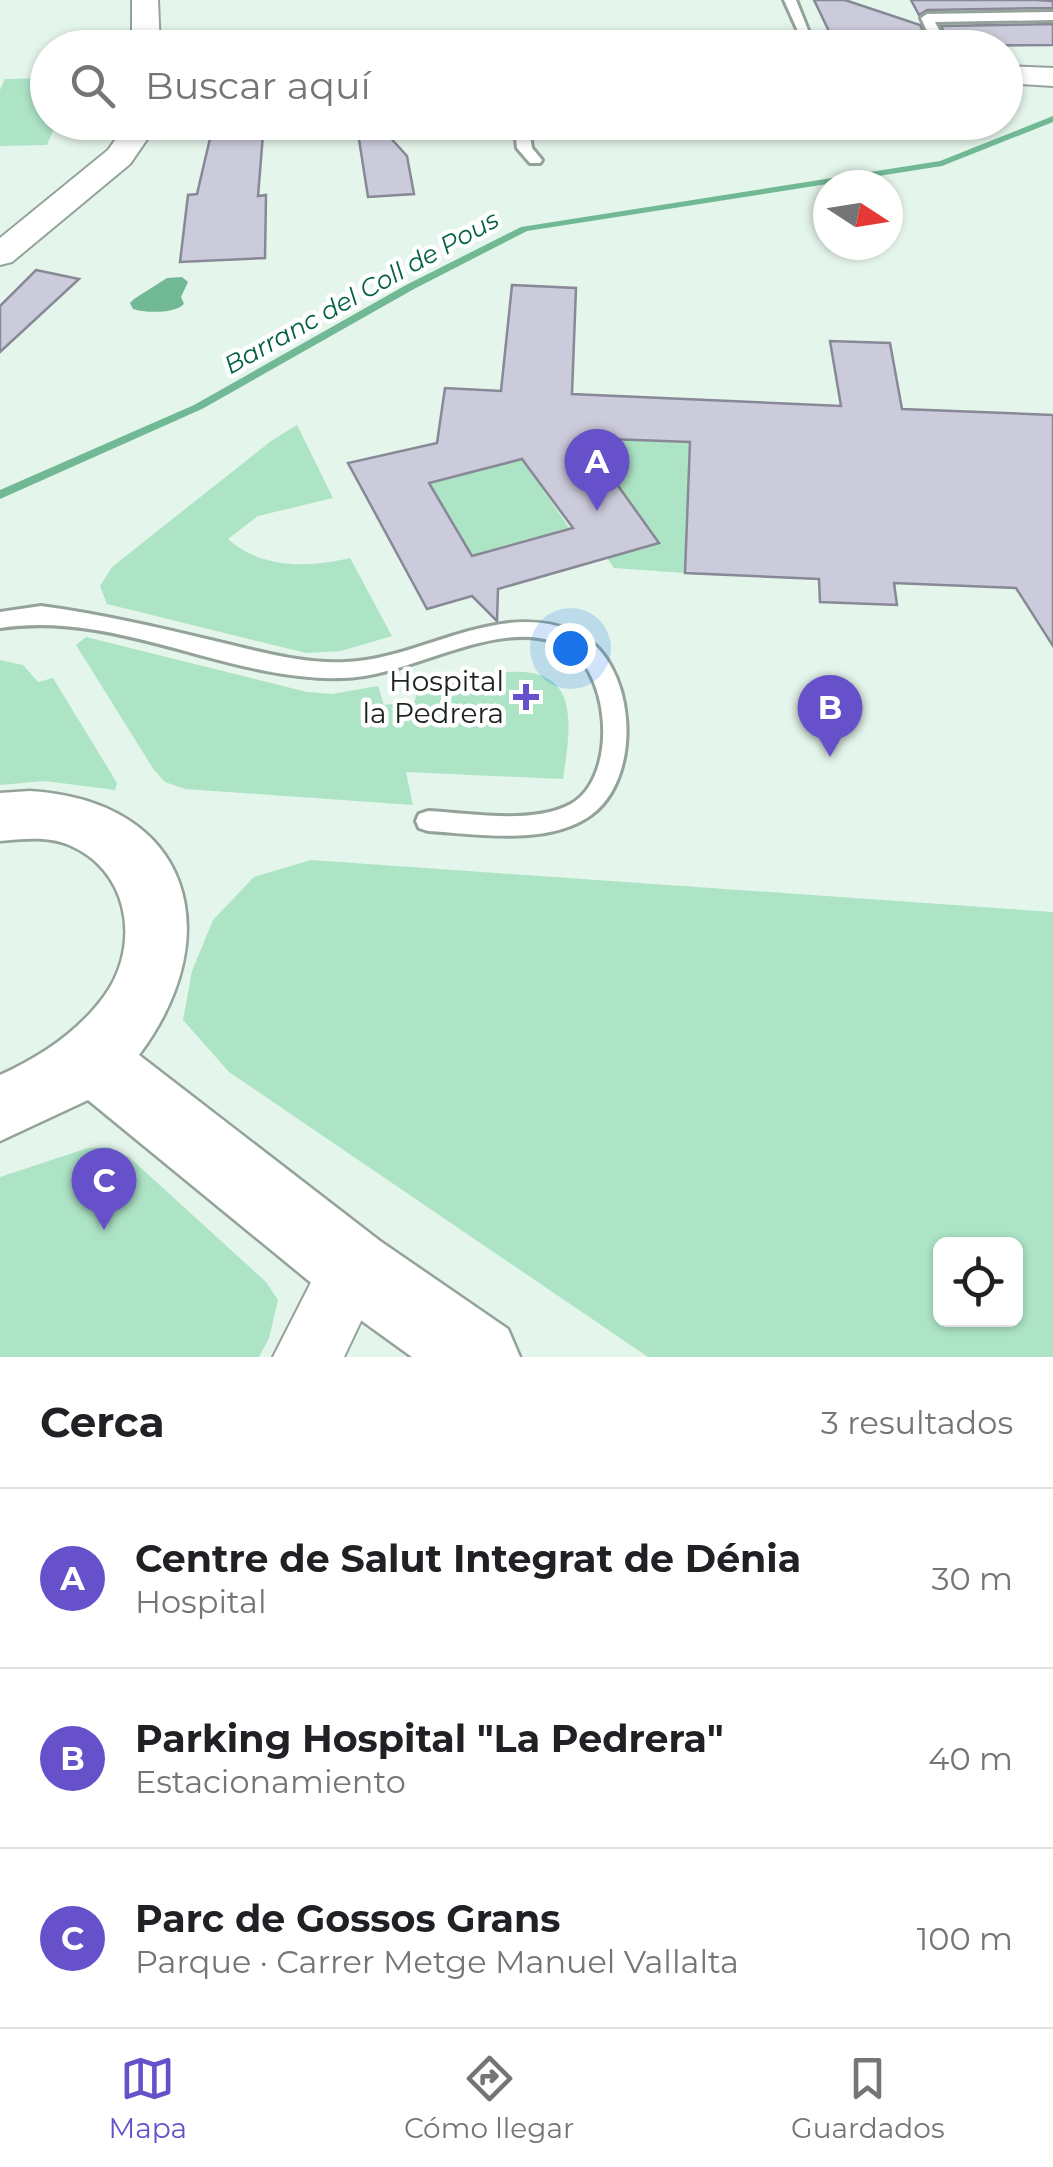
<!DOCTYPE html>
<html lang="es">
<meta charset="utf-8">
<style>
:root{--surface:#fff;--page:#f6f6f6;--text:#202124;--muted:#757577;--line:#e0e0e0;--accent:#6751ca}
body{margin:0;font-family:Montserrat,sans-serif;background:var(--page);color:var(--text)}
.controls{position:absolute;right:30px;bottom:30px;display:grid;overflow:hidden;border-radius:15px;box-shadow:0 2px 8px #0004}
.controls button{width:90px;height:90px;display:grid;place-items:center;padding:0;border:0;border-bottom:2px solid var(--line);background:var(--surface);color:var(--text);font:50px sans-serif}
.compass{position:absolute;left:813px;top:170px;width:90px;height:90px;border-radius:50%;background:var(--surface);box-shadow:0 2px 8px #0004;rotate:102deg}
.you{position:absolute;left:570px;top:648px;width:35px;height:35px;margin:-25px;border:8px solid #fff;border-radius:50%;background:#1a73e8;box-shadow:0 0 0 15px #1a73e833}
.badge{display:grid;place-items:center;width:65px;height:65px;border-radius:50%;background:var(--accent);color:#fff;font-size:32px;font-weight:700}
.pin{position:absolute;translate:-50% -82px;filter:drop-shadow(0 2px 5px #0008)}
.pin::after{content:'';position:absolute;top:52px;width:35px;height:30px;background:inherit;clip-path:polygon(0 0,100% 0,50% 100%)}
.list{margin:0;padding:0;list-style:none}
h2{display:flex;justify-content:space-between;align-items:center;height:130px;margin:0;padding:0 40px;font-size:42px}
h2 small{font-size:32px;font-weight:400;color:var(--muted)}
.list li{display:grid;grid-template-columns:65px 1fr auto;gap:30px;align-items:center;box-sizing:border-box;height:180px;padding:0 40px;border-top:2px solid var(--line)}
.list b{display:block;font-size:38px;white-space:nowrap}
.list p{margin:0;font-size:32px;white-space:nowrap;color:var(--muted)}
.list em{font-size:32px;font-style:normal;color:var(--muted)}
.icon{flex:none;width:55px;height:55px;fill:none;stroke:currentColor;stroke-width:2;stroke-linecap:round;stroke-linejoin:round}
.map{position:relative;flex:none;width:1053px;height:1357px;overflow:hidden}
.search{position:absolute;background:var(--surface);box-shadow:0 2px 8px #0004;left:30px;right:30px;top:30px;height:110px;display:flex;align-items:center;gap:25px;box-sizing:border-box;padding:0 35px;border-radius:55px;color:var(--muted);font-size:38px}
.sheet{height:670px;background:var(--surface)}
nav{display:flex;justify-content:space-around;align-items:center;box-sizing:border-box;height:140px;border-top:2px solid var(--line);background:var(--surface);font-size:28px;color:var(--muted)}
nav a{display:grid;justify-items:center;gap:5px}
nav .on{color:var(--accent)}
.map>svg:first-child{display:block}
</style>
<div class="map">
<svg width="1053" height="1357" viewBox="0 0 1053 1357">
<rect width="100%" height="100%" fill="#e4f5eb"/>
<!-- green -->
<g fill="#ade4c6" fill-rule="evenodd">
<path d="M47,78l1,44 8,1 -9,22 -47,1v-56l5,-11z"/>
<path d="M297,425l36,73 -75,18 -30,23c33,30 81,29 122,19l42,78 -51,15 -35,2 -199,-49 -7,-18 12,-19 159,-126z"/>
<path d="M584,438l106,4 -5,131 -71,-5 -7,-10 51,-16z"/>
<path d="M522,459l48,70 -98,27 -43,-73z"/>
<path d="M86,637l221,55 25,2 46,-8 6,19 31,-4 1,-7c39,-10 141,-52 151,15 4,22 -1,48 -4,70l-157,-7 7,33 -228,-16 -20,-7 -11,-12 -78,-125z"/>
<path d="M0,660l23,5 15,17 15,-4 64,105 -2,7 -70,-9 -45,4z"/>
<path d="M311,860l742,52v445h-405l-419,-285 -46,-52 9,-49 21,-51 41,-43zM940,1244h76v76h-76z"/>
<path d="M109,1147l20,10 137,125 12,18 -9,38 -10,19h-259v-180l88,-29z"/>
</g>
<!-- water -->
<path fill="#71b995" d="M182,277l6,5 -7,15 3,7c-10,10 -38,9 -51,5l-3,-6 4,-4 33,-21z"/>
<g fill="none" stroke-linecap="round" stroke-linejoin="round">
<!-- stream -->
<path fill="#71b995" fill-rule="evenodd" d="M1053,116v6l-111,44 -415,65 -113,58 -212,120 -202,90v-9l194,-85 212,-120 115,-58 419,-66z"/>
</g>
<!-- building -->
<g fill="#cccbdb" stroke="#888896" stroke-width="2.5" fill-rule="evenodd">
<path d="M814,0h31l75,25 11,23h-94z"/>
<path d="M911,0h124l18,1v7l-126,2 -8,5z"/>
<path d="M1053,24v21l-102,1 -10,-20z"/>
<path d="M228,122h36l-6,74 8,-1 -1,63 -85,4 8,-67 9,-1 15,-64h14z"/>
<path d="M358,133h28l21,23 7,38 -46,3z"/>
<path d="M36,270l43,9 -79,73v-46z"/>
<path d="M512,285l64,3 -4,106 269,12 -11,-65 60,2 12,66 151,6v231l-37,-58 -122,-5 3,22 -77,-3 -1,-23 -134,-6 5,-131 -106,-4 75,105 -161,46 -1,32 -25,-25 -45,13 -79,-146 89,-20 8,-55 56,3zM522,459l51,69 -101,28 -43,-73z"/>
</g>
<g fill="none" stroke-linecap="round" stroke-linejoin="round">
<!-- service casing -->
<g stroke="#94a39a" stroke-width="6">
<g id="service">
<path d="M784,0h12l16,40h-10z"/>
<path d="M1053,12v8l-118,2 13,26h-13l-14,-30 6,-4z"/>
<path d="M514,122h14l4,26 10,12 -2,3h-10l-13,-15z"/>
<path d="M41,606c60,8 119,22 178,36 42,10 84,22 127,20 76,-3 152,-63 229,-30 62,27 69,145 16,183 -43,31 -113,19 -163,16l-9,-3 -3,-7 3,-7 9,-3c43,2 104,14 143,-7 49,-28 40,-142 -13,-161 -65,-25 -148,34 -215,35 -115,4 -224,-68 -343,-50v-16z"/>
</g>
</g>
<!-- minor casing -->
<g stroke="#94a39a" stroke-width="4">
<g id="minor">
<path d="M132,0h26l2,48h-28z"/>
<path d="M1006,66l47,2v18l-47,-3z"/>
<path d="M128,122h31l-29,42 -118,98 -12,3v-27l108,-88z"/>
<path d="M353,1235l23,10 10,23 -42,89h-71l57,-112z"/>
</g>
</g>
<!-- tertiary casing -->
<g stroke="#94a39a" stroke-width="5">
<path id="tertiary" d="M30,791c162,10 199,144 109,264l241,186 128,88 12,28h-108l-86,-62 -238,-195 -88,41v-66c42,-19 83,-46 109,-86 31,-50 18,-120 -40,-144 -21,-9 -47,-6 -69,-4v-48z"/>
</g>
<!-- service -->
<use href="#service" fill="#fff" fill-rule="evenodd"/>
<!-- minor -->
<use href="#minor" fill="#fff" fill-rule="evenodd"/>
<!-- tertiary -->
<use href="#tertiary" fill="#fff" fill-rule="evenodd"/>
</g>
<!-- markers -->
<path fill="#6751ca" stroke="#fff" stroke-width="4" d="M521 682h10v10h10v10h-10v10h-10v-10h-10v-10h10z"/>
<g text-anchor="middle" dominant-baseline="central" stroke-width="9" stroke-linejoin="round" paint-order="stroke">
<!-- far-water labels -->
<g font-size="25" font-style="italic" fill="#016140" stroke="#fff">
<text transform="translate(361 292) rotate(-29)">Barranc del Coll de Pous</text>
</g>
<!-- poi labels -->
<g font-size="28" fill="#1c221e" stroke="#fff" text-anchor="end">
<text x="504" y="681">Hospital<tspan x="504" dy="32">la Pedrera</tspan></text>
</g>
</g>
</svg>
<div class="controls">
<button><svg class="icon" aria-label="locate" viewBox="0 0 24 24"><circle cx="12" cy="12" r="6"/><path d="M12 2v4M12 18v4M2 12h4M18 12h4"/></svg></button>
</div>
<svg class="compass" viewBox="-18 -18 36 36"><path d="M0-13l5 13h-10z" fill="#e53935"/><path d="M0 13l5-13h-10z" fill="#757577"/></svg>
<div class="you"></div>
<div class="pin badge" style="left:597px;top:511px">A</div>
<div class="pin badge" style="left:830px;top:757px">B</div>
<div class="pin badge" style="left:104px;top:1230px">C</div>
<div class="search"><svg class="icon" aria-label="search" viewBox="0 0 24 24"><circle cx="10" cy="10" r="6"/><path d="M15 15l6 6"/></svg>Buscar aquí</div>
</div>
<section class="sheet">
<h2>Cerca<small>3 resultados</small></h2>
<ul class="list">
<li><span class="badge">A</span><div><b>Centre de Salut Integrat de Dénia</b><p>Hospital</p></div><em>30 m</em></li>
<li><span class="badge">B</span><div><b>Parking Hospital &quot;La Pedrera&quot;</b><p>Estacionamiento</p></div><em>40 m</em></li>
<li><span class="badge">C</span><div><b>Parc de Gossos Grans</b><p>Parque · Carrer Metge Manuel Vallalta</p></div><em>100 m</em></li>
</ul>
</section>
<nav>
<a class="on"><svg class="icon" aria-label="map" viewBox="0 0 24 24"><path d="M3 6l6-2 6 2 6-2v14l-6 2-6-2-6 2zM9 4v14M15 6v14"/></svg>Mapa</a>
<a><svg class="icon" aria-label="directions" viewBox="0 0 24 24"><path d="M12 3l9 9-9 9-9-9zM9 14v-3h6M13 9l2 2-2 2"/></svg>Cómo llegar</a>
<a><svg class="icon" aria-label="saved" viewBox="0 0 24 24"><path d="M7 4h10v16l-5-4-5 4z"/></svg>Guardados</a>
</nav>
